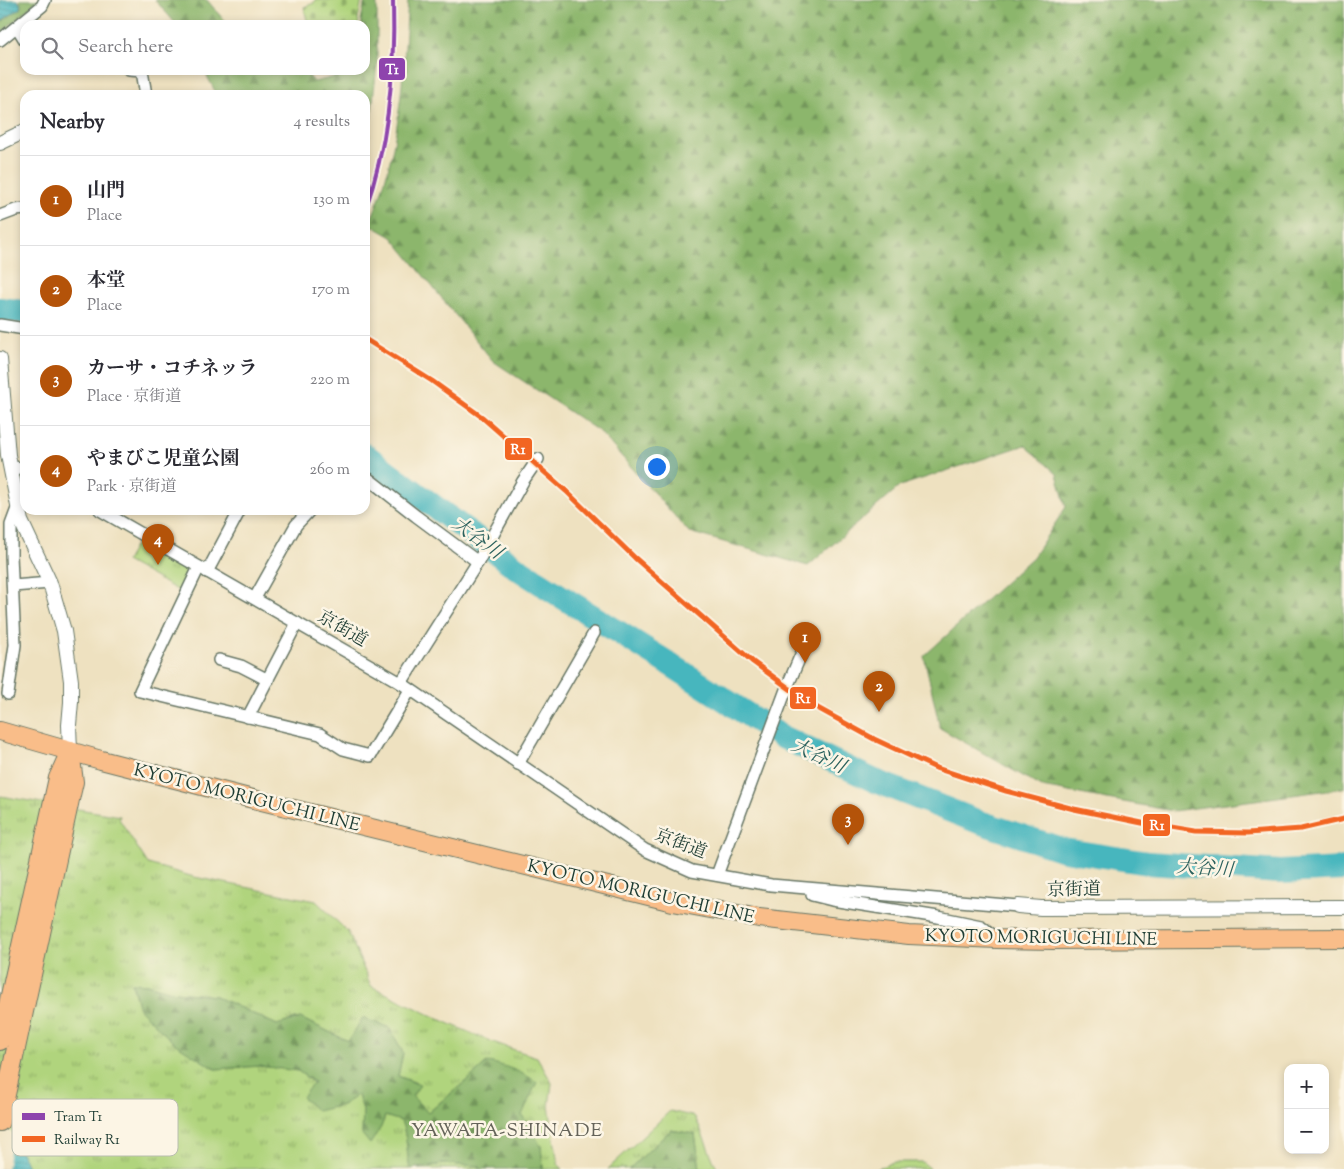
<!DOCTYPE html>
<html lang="en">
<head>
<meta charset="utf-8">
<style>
  :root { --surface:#fff; --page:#f2f2f3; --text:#2b2b33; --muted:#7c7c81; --line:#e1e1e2; --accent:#b45309 }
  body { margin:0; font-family:"Sorts Mill Goudy","Noto Serif JP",serif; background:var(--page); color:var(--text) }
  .controls { position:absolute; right:15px; bottom:15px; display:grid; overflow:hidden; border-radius:10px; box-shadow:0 2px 8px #0003 }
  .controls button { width:45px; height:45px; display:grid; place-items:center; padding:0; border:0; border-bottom:1px solid var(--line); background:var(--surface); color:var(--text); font:25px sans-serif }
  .you { position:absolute; left:656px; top:466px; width:18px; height:18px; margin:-12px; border:4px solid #fff; border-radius:50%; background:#1a73e8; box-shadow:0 0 0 8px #1a73e833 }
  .badge { display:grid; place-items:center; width:32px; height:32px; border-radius:50%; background:var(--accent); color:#fff; font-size:16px; font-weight:700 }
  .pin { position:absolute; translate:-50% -41px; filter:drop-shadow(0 1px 2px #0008) }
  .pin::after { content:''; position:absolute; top:26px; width:18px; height:15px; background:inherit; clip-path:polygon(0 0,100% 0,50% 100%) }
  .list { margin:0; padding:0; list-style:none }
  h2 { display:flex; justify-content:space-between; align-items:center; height:65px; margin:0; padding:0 20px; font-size:21px }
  h2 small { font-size:16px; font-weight:400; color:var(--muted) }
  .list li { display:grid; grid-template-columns:32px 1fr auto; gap:15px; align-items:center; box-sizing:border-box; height:90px; padding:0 20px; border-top:1px solid var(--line) }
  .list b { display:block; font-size:19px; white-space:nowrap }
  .list p { margin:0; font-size:16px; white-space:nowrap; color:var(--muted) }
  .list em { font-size:16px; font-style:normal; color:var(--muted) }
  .icon { flex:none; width:28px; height:28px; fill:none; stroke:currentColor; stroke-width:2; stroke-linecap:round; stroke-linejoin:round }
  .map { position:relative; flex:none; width:1344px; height:1169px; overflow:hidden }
  .search { position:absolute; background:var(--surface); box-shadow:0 2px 8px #0003; left:20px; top:20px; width:350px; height:55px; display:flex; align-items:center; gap:12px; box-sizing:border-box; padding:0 18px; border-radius:15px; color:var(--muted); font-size:19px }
  .panel { position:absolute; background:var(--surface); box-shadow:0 2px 8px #0003; left:20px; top:90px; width:350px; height:425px; border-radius:15px }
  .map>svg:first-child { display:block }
  .grass { fill:url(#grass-tufts); stroke:#688858 }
  .forest { fill:url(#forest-firs); stroke:#567a50 }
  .cemetery { fill:url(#cemetery-stones); stroke:#688858 }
  .water { fill:url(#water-rules); stroke:#337a79 }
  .pier { fill:#eee1c0 }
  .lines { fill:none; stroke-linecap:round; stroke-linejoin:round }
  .river { stroke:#47b6be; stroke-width:24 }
  .minor-casing { stroke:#677665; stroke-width:14 }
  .tertiary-casing { stroke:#677665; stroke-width:16 }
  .primary-casing { stroke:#677665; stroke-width:20 }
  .minor { stroke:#fff; stroke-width:11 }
  .tertiary { stroke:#fff; stroke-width:14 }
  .primary { stroke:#f9bd89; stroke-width:18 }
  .rail-1-casing { stroke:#fcf5e5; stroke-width:9 }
  .rail-1 { stroke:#f26522; stroke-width:5 }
  .tram-1-casing { stroke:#fcf5e5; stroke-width:8 }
  .tram-1 { stroke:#8e44ad; stroke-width:4 }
  .labels { text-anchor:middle; stroke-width:5; stroke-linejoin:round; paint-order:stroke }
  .street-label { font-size:18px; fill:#1f3d34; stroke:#fcf5e5 }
  .water-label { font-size:19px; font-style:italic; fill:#2b615d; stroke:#fcf5e5 }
  .neighbourhood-label { font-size:19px; letter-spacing:1px; fill:#65645a; stroke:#fcf5e5 }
  .key { fill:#fcf5e5; stroke:#babeb0; stroke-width:1 }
  .key-label { font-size:14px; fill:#1f3d34 }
  .line-badge { stroke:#fcf5e5; stroke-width:2 }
  .badge-label { font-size:14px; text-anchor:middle; font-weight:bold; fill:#fff }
</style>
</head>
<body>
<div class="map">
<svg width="1344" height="1169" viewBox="0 0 1344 1169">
  <defs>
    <pattern id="grass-tufts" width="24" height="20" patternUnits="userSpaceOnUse" patternTransform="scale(1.25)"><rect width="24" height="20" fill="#b0d47d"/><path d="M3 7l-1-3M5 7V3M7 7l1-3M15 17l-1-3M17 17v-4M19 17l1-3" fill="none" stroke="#8fad67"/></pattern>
    <pattern id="forest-firs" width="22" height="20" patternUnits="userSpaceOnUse" patternTransform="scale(1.25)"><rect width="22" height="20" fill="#8cb66c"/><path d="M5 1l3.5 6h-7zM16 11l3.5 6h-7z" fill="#72955a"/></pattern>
    <pattern id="cemetery-stones" width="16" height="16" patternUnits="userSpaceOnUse" patternTransform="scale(1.25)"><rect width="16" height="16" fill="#b0d47d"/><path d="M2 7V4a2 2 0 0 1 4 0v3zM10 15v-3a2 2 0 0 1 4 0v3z" fill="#8fad67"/></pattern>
    <pattern id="water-rules" width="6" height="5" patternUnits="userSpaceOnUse" patternTransform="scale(1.25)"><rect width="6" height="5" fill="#47b6be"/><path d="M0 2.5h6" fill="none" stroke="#3b959b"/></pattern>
  </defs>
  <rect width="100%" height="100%" fill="#fcf5e5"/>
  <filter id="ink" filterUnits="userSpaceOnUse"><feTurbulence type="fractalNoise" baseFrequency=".02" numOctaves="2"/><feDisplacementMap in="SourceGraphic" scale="10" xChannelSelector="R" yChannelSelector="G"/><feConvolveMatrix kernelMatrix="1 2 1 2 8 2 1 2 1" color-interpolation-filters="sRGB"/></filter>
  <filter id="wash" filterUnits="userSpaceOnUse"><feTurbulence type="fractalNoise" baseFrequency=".0096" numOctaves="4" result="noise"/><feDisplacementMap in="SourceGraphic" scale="20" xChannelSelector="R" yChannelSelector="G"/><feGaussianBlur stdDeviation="1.12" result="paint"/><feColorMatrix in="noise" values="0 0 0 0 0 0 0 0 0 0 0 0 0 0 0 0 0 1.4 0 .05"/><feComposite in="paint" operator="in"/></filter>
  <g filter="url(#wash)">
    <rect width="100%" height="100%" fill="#eee1c0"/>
    <!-- grass -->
    <g class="grass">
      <polygon points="138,540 191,570 179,591 126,561"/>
      <path d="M0 796 120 816 119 819 148 864 194 877 316 901 348 932 371 986C426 1013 479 1040 537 1057L552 1083 549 1106 558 1164 563 1169H543L541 1146 488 1062C469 1080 447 1095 428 1113L412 1096 420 1084 398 1076 403 1053 390 1028 363 1018 348 1041 300 1018 277 1025 215 996 175 992 147 984 132 983 139 1009 215 1069 260 1066 298 1071 342 1105 358 1094 363 1110 362 1134 370 1143 381 1127 385 1116 401 1121C408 1138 406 1151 410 1169H29C19 1150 19 1140 0 1128Z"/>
      <polygon points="670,1111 695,1117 717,1169 700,1169 695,1134 671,1130 629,1169 608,1169"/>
      <polygon points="893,1162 922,1162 931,1169 876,1169"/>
      <polygon points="443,1164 480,1166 480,1169 418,1169"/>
    </g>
    <!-- forest -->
    <g class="forest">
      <polygon points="19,0 38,0 0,34 0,23 21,8 21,3"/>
      <polygon points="155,0 207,0 228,25 177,25"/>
      <polygon points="365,0 375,0 377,5 377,65 365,168 365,95 217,95 204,70 305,71 314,82 343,75 349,70 365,70 365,25 362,25 361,20"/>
      <path d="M408 0H1344V788L1173 811 1042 787 940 728 924 656 1033 557 1066 507 1057 474 1025 445 900 486 808 566 689 532 600 432 493 361 392 237 369 224C401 154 403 75 408 0Z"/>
      <path d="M132 983 147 984 175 992 215 996 277 1025 300 1018 348 1041 363 1018 390 1028 403 1053 398 1076 420 1085 412 1096 428 1113C448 1095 469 1080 488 1062 507 1066 521 1072 537 1082L522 1115 541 1146 543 1169H480V1166L443 1164 410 1169C406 1152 408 1137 401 1121L385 1116 381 1127 370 1144 362 1134 363 1110 358 1095 342 1105 317 1111 302 1097 314 1082 298 1071 260 1066 215 1069 174 1043 139 1009Z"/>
      <polygon points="671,1130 695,1134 700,1169 629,1169"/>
    </g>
    <!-- cemetery -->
    <polygon class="cemetery" points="315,0 362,0 358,19 359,25 308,25 304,7 314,3"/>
    <!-- water -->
    <g class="water">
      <polygon points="0,0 17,0 20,3 20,8 0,22"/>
      <polygon points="12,1135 29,1169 0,1169"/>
    </g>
    <!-- pier -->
    <polygon class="pier" points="0,1125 13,1133 7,1169 0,1169"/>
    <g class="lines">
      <!-- river -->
      <g class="river">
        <polyline points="0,309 25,312"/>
        <polyline points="365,455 517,568 562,597 676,668 782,737 875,781 979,822 1064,850 1148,863 1280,872 1344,869"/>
      </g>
    </g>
  </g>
  <g filter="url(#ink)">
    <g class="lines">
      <defs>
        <g id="minor">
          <polyline points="17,27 25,40"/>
          <polyline points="0,40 42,6 45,0"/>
          <polyline points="129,70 142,71 146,95"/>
          <polyline points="0,216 16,210 25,209"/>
          <polyline points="0,325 25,329"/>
          <polyline points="10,467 25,468"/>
          <polyline points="365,476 416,516 478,562"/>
          <polyline points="100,510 401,683 645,850 692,871 771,885 1018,906"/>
          <polyline points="199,567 140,691 320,734 343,749 370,756 410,690"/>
          <polyline points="207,572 240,510"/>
          <polyline points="13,586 50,583"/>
          <polyline points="255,598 296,525 310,510"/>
          <polyline points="219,660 241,666 268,680"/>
          <polyline points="401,683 479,560 523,481 538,459"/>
          <polyline points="8,694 15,645 11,555 11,525 18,506"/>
          <polyline points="248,717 297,623"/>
          <polyline points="518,764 594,633"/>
          <polyline points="717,875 787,687 806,643"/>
          <polyline points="812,895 832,900 938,917 981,926 996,938"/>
        </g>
        <g id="tertiary">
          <polyline points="0,143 25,131"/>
          <polyline points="0,359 8,455 18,506 21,521 50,583 64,631 71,681 71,702 69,725 70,751"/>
          <polyline points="1018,906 1041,908 1344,907"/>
        </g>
        <g id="primary">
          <polyline points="0,731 101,760 245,797 673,902 759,918 909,935 997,939 1054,940 1344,938"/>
          <polyline points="0,1041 58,778 70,751"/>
          <polyline points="0,1122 71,795 74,782 70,751"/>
        </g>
      </defs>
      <!-- minor casing -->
      <use href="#minor" class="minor-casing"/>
      <!-- tertiary casing -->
      <use href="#tertiary" class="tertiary-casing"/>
      <!-- primary casing -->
      <use href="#primary" class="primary-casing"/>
      <!-- minor -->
      <use href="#minor" class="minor"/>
      <!-- tertiary -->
      <use href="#tertiary" class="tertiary"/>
      <!-- primary -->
      <use href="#primary" class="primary"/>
      <defs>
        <polyline id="rail-1" points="365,339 432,381 482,417 566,491 635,558 753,662 812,705 874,739 936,768 1006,791 1074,809 1142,823 1196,832 1248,833 1301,829 1344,819"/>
      </defs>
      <!-- rail-1 casing -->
      <use href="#rail-1" class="rail-1-casing"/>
      <!-- rail-1 -->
      <use href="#rail-1" class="rail-1"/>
      <defs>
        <path id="tram-1" d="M365 210C389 143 395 70 393 0"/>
      </defs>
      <!-- tram-1 casing -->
      <use href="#tram-1" class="tram-1-casing"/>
      <!-- tram-1 -->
      <use href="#tram-1" class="tram-1"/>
    </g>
  </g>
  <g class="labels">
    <!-- street labels -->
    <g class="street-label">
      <text transform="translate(343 628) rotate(30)" y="6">京街道</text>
      <text transform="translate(247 797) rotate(14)" y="6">KYOTO MORIGUCHI LINE</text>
      <text transform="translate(681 843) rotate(21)" y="6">京街道</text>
      <text transform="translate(1074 889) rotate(-1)" y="6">京街道</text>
      <text transform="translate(641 891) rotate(13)" y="6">KYOTO MORIGUCHI LINE</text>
      <text transform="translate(1041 937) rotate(1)" y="6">KYOTO MORIGUCHI LINE</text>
    </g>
    <!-- water labels -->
    <g class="water-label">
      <text transform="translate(478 537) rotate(36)" y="7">大谷川</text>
      <text transform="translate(819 755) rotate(25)" y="7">大谷川</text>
      <text transform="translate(1205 867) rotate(4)" y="7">大谷川</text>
    </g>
    <!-- neighbourhood labels -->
    <g class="neighbourhood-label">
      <text x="507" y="1136">YAWATA-SHINADE</text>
    </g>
  </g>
  <!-- legend -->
  <rect x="12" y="1099" width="166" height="57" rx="8" class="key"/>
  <rect x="22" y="1113" width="23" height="7" fill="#8e44ad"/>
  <rect x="22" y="1136" width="23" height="6" fill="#f26522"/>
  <g class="key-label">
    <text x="54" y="1121">Tram T1</text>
    <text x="54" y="1144">Railway R1</text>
  </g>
  <g class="line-badge">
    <rect x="378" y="57" width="28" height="24" rx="5" fill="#8e44ad"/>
    <rect x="504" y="437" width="29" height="24" rx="5" fill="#f26522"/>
    <rect x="789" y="686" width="28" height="24" rx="5" fill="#f26522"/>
    <rect x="1142" y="813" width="29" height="24" rx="5" fill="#f26522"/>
  </g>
  <g class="badge-label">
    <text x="392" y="74">T1</text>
    <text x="518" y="454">R1</text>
    <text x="803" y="703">R1</text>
    <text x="1157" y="830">R1</text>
  </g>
</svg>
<div class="controls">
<button>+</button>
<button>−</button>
</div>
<div class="you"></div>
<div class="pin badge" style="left:805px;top:663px">1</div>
<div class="pin badge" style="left:879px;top:712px">2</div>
<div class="pin badge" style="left:848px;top:845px">3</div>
<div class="pin badge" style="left:158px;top:565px">4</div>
<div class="search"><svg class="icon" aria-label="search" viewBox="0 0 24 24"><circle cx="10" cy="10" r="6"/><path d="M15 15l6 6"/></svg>Search here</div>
<section class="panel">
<h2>Nearby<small>4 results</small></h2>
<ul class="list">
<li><span class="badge">1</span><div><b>山門</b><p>Place</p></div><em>130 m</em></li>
<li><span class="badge">2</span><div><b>本堂</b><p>Place</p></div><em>170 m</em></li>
<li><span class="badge">3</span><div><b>カーサ・コチネッラ</b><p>Place · 京街道</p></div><em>220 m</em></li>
<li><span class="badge">4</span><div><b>やまびこ児童公園</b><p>Park · 京街道</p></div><em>260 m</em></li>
</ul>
</section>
</div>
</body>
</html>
